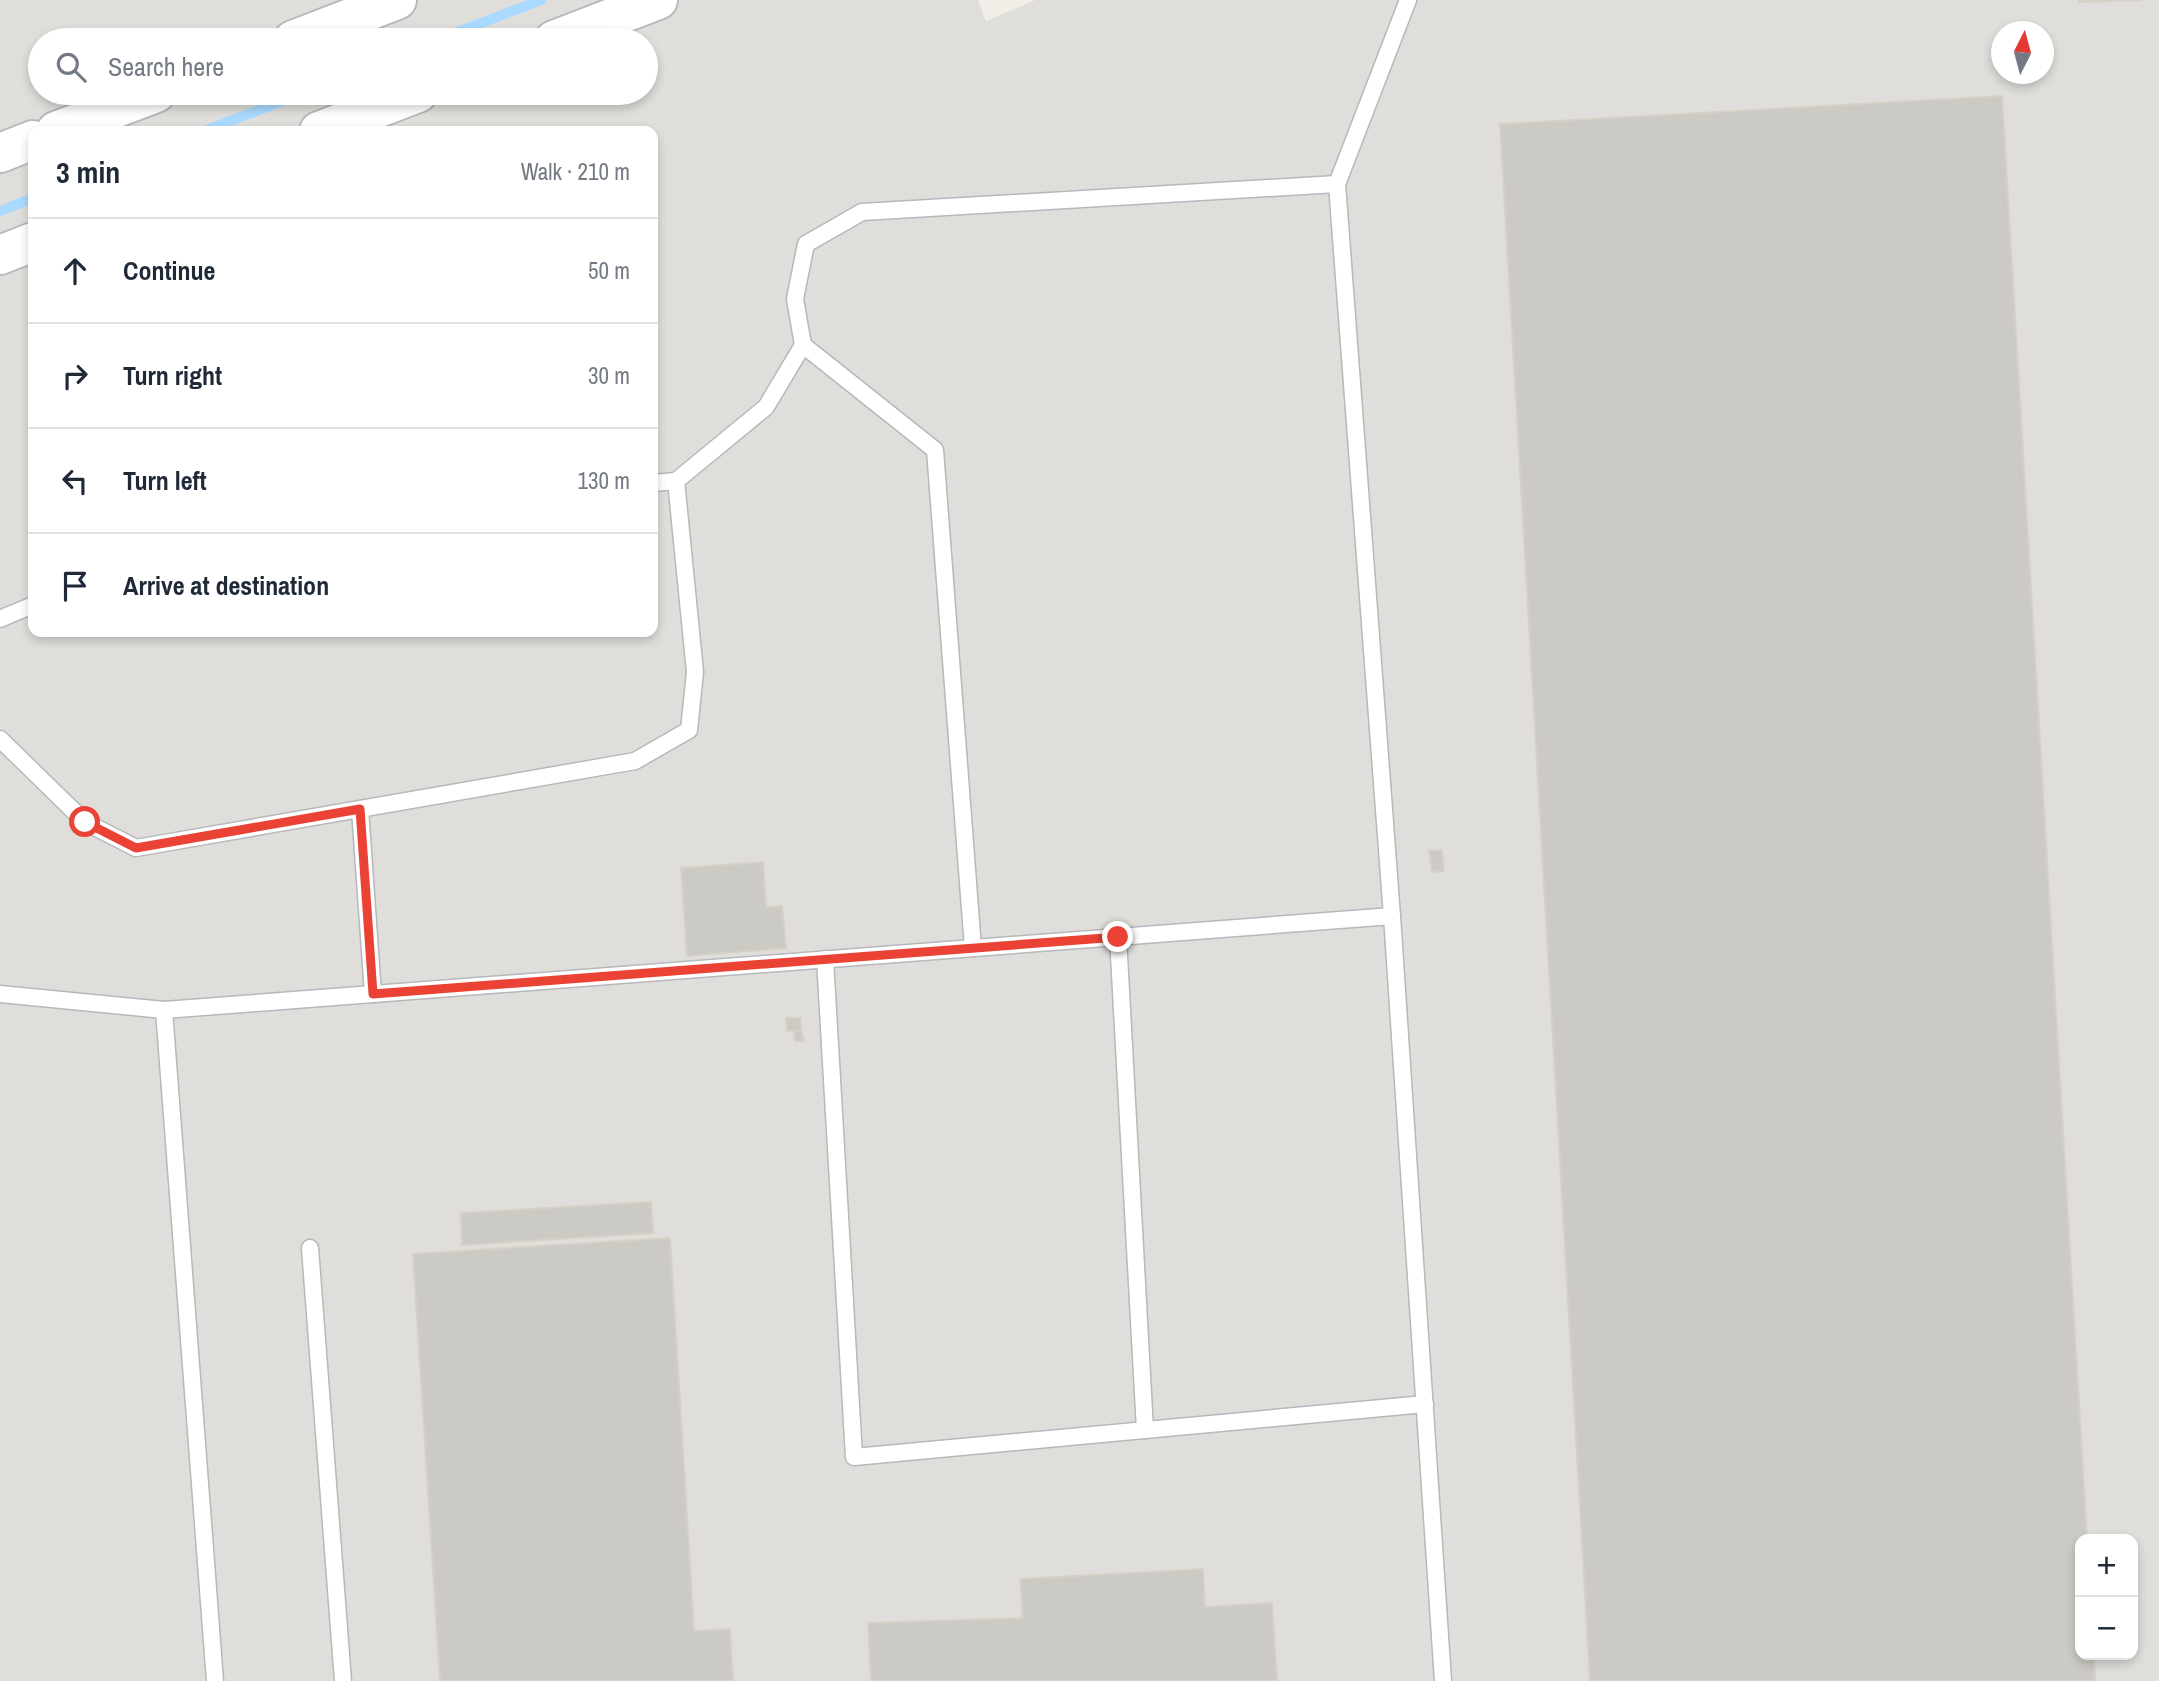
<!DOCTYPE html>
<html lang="en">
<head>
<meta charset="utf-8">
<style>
  :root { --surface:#fff; --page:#f2f2f3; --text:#1f2937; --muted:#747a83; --line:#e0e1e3 }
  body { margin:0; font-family:"Archivo Narrow",sans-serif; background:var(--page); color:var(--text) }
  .controls { position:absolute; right:21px; bottom:21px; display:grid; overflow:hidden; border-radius:14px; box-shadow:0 4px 10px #0003 }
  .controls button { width:63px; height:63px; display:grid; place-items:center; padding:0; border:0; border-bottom:2px solid var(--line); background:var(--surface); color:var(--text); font:35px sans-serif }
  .compass { position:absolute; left:1991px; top:21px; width:63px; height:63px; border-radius:50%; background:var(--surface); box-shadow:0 4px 10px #0003; rotate:6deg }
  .stop { position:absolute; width:21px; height:21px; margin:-16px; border:5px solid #ea4335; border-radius:50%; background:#fff }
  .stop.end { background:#ea4335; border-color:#fff; box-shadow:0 2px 7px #0008 }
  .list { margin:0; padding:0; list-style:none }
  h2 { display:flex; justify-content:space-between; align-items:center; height:91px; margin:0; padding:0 28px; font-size:30px }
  h2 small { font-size:23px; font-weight:400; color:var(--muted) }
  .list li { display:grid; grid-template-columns:46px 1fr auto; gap:21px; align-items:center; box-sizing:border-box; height:105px; padding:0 28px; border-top:2px solid var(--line) }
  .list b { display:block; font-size:26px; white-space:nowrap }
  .list em { font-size:23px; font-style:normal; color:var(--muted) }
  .icon { flex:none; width:38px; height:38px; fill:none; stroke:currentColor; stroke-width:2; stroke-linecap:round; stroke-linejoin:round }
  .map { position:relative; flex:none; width:2159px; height:1681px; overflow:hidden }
  .search { position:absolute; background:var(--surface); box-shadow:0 4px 10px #0003; left:28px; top:28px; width:630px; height:77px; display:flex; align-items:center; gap:18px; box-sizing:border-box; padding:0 24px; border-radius:38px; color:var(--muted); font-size:26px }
  .panel { position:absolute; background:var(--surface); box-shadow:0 4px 10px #0003; left:28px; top:126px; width:630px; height:511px; border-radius:14px }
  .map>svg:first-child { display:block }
  .industrial { fill:#e0deda; fill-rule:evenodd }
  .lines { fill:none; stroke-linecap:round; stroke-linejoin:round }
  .stream { stroke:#aadaff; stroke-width:10 }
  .building { fill:#cccac5; stroke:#d6d1c6; stroke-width:2 }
  .service-casing { stroke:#b5b8bc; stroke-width:19 }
  .secondary-casing { stroke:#b6babf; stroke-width:42 }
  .service { stroke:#fff; stroke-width:16 }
  .secondary { stroke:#fff; stroke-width:38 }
  .route { stroke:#ea4335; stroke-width:9 }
</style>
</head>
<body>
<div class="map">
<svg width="2159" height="1681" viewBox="0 0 2159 1681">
  <rect width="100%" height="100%" fill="#f1efe8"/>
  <!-- industrial -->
  <path class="industrial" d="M0 0H978L986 21 1035 0H2159V1681H0ZM2002 32H2044V74H2002ZM40 40H646V93H40ZM33 131H653V632H33ZM2080 1539H2133V1655H2080Z"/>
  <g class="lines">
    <!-- stream -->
    <g class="stream">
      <polyline points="437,40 541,0"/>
      <polyline points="204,131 303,93"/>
      <polyline points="0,211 33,198"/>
    </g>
  </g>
  <!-- building -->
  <g class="building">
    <polygon points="2079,0 2142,0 2079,2"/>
    <polygon points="2002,96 2087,1539 2080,1539 2080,1655 2094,1655 2095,1681 1590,1681 1500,124"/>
    <polygon points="1442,850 1444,871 1432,872 1429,851"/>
    <polygon points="763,862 766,907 782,906 786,948 687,956 681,868"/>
    <polygon points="786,1018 801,1018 801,1030 787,1031"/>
    <polygon points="801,1030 804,1041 795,1041 794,1031"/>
    <polygon points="651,1202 653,1233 462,1245 461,1213"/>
    <polygon points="670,1238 694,1631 730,1629 733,1681 440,1681 413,1254"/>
    <polygon points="1203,1569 1205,1607 1272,1603 1277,1681 871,1681 868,1623 1023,1618 1020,1579"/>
  </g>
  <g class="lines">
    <defs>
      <g id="service">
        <polyline points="1408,0 1337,184 1392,916 1443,1681"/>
        <polyline points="803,345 935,450 973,948"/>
        <polyline points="653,483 676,481 766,407 803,345 795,299 806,244 862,212 1337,184"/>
        <polyline points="0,619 33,605"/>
        <polyline points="0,739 85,822 136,848 635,761 689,730 695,672 676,481"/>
        <polyline points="360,809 373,994"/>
        <polyline points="1118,937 1145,1430"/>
        <polyline points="825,959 854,1457 1425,1404"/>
        <polyline points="0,994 164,1010 1392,916"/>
        <polyline points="164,1010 215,1681"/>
        <polyline points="310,1248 343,1681"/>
      </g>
      <g id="secondary">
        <polyline points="293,40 397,0"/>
        <polyline points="554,40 658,0"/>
        <polyline points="56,131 156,93"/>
        <polyline points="319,131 418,93"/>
        <polyline points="0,153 33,140"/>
        <polyline points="0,255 33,242"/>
      </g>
    </defs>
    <!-- service casing -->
    <use href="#service" class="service-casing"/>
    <!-- secondary casing -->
    <use href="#secondary" class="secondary-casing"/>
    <!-- service -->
    <use href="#service" class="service"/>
    <!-- secondary -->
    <use href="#secondary" class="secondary"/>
  </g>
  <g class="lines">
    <!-- route -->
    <polyline class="route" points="85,822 136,848 360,809 373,994 1118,937"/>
  </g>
</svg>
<div class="controls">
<button>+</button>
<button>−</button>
</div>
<svg class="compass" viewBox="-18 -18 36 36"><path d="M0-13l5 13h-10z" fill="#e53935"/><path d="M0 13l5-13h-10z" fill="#747a83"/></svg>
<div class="stop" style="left:85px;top:822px"></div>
<div class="stop end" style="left:1118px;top:937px"></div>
<div class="search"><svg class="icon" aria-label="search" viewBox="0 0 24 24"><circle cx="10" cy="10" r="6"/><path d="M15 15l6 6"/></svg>Search here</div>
<section class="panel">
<h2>3 min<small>Walk · 210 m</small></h2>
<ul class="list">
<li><svg class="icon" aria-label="ahead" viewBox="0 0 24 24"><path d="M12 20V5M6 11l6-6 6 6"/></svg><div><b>Continue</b></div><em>50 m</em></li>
<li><svg class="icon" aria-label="right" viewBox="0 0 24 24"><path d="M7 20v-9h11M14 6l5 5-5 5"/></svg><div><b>Turn right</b></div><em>30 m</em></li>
<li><svg class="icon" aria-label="left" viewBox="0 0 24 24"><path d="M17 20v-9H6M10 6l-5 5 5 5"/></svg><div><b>Turn left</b></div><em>130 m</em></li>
<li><svg class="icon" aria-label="arrive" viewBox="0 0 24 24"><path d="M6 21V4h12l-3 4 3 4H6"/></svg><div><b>Arrive at destination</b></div></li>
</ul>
</section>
</div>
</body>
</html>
